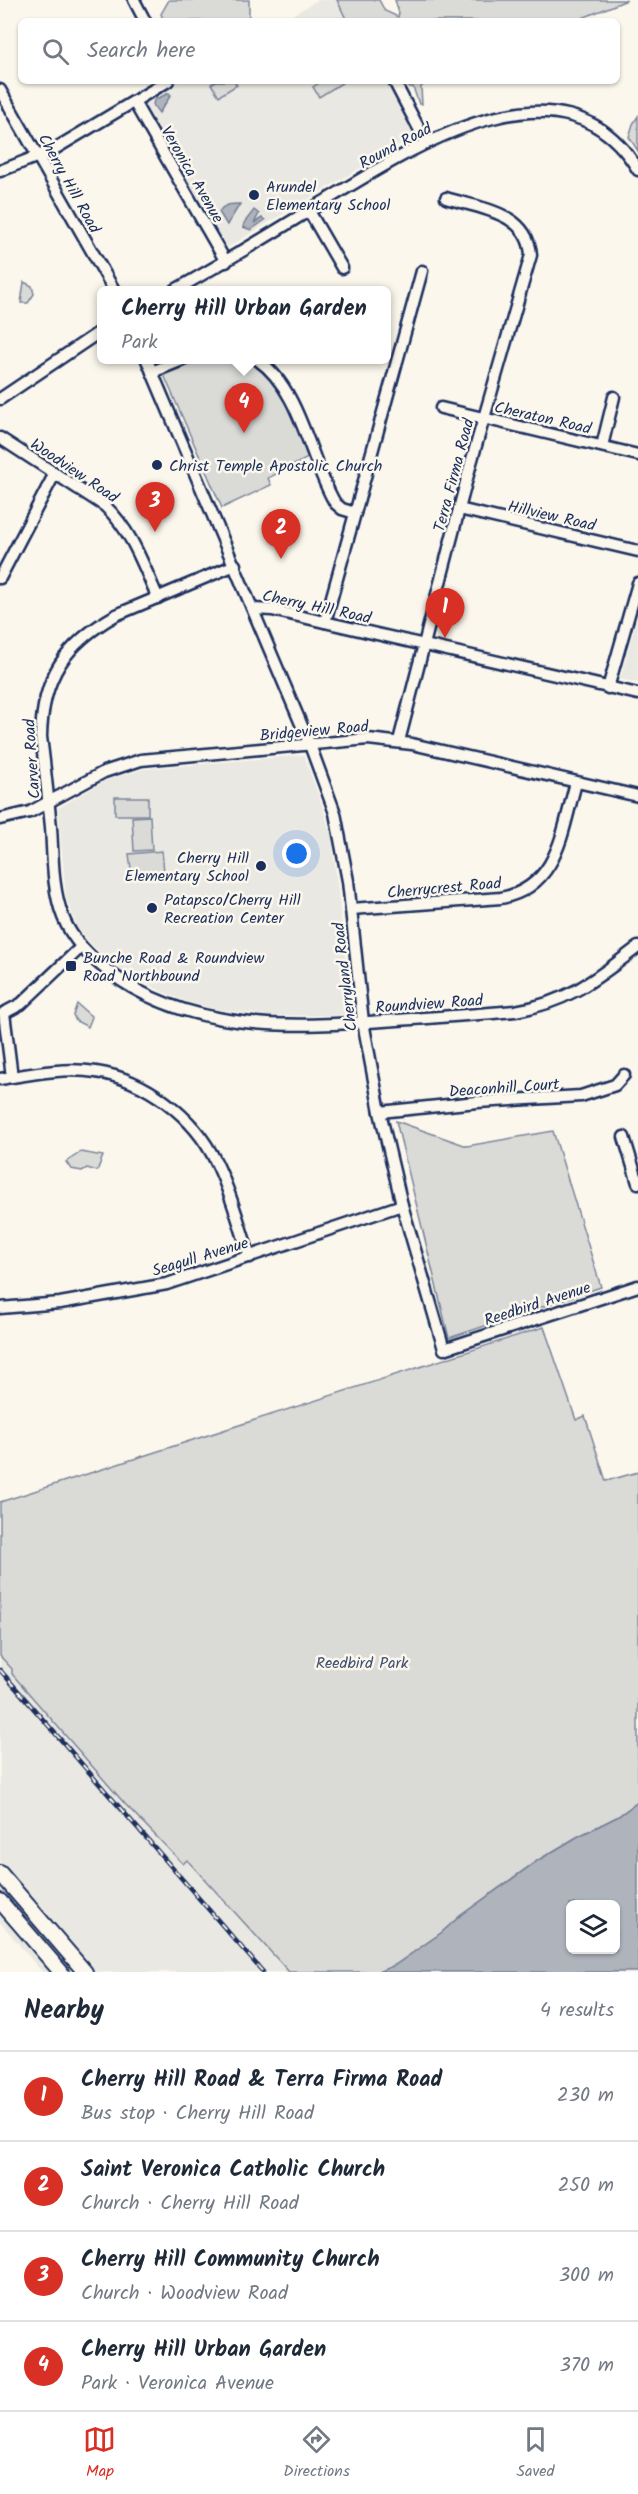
<!DOCTYPE html>
<html lang="en">
<head>
<meta charset="utf-8">
<style>
  :root { --surface:#fff; --page:#f2f2f3; --text:#1f2937; --muted:#747a83; --line:#e0e1e3; --accent:#d93025 }
  body { margin:0; font-family:Kalam,sans-serif; background:var(--page); color:var(--text) }
  .controls { position:absolute; right:18px; bottom:18px; display:grid; overflow:hidden; border-radius:9px; box-shadow:0 2px 4px #0004 }
  .controls button { width:54px; height:54px; display:grid; place-items:center; padding:0; border:0; border-bottom:2px solid var(--line); background:var(--surface); color:var(--text); font:30px sans-serif }
  .you { position:absolute; left:297px; top:854px; width:21px; height:21px; margin:-15px; border:4px solid #fff; border-radius:50%; background:#1a73e8; box-shadow:0 0 0 9px #1a73e833 }
  .badge { display:grid; place-items:center; width:39px; height:39px; border-radius:50%; background:var(--accent); color:#fff; font-size:20px; font-weight:700 }
  .pin { position:absolute; translate:-50% -50px; filter:drop-shadow(0 2px 3px #0008) }
  .pin::after { content:''; position:absolute; top:32px; width:21px; height:18px; background:inherit; clip-path:polygon(0 0,100% 0,50% 100%) }
  .popup { position:absolute; left:97px; top:286px; width:294px; height:78px; box-sizing:border-box; display:grid; place-content:center; border-radius:9px; background:var(--surface); filter:drop-shadow(0 2px 4px #0005); font-size:20px; white-space:nowrap; color:var(--muted) }
  .popup b { font-size:22px; color:var(--text) }
  .popup::after { content:''; position:absolute; left:50%; top:100%; margin-left:-12px; border:12px solid transparent; border-top-color:var(--surface) }
  .list { margin:0; padding:0; list-style:none }
  h2 { display:flex; justify-content:space-between; align-items:center; height:78px; margin:0; padding:0 24px; font-size:26px }
  h2 small { font-size:20px; font-weight:400; color:var(--muted) }
  .list li { display:grid; grid-template-columns:39px 1fr auto; gap:18px; align-items:center; box-sizing:border-box; height:90px; padding:0 24px; border-top:2px solid var(--line) }
  .list b { display:block; font-size:22px; white-space:nowrap }
  .list p { margin:0; font-size:20px; white-space:nowrap; color:var(--muted) }
  .list em { font-size:20px; font-style:normal; color:var(--muted) }
  .icon { flex:none; width:33px; height:33px; fill:none; stroke:currentColor; stroke-width:2; stroke-linecap:round; stroke-linejoin:round }
  .map { position:relative; flex:none; width:638px; height:1972px; overflow:hidden }
  .search { position:absolute; background:var(--surface); box-shadow:0 2px 4px #0004; left:18px; right:18px; top:18px; height:66px; display:flex; align-items:center; gap:15px; box-sizing:border-box; padding:0 21px; border-radius:9px; color:var(--muted); font-size:22px }
  .sheet { height:438px; background:var(--surface) }
  nav { display:flex; justify-content:space-around; align-items:center; box-sizing:border-box; height:84px; border-top:2px solid var(--line); background:var(--surface); font-size:16px; color:var(--muted) }
  nav a { display:grid; justify-items:center; gap:3px }
  nav .on { color:var(--accent) }
  .map>svg:first-child { display:block }
  .built { fill:#eae8e2 }
  .green { fill:#dadad7; stroke:#7a849a; stroke-width:1.5 }
  .water { fill:#afb3bb; stroke:#747e96; stroke-width:1.5; fill-rule:evenodd }
  .lines { fill:none; stroke-linecap:round; stroke-linejoin:round }
  .minor-casing { stroke:#1b2f5e; stroke-width:15 }
  .major-casing { stroke:#1b2f5e; stroke-width:18 }
  .minor { stroke:#fbf7ec; stroke-width:10 }
  .major { stroke:#fbf7ec; stroke-width:14 }
  .rail-casing { stroke:#1b2f5e; stroke-width:4.5 }
  .rail { stroke:#fbf7ec; stroke-width:2; stroke-dasharray:7; stroke-linecap:butt }
  .poi-dot { fill:#1b2f5e; stroke:#fbf7ec; stroke-width:2 }
  .labels { text-anchor:middle; stroke-width:5; stroke-linejoin:round; paint-order:stroke }
  .street-label { font-size:16px; fill:#1b2f5e; stroke:#fbf7ec }
  .poi-label { font-size:16px; fill:#1b2f5e; stroke:#fbf7ec; text-anchor:start }
  .park-label { font-size:16px; fill:#415176; stroke:#fbf7ec }
</style>
</head>
<body>
<div class="map">
<svg width="638" height="1972" viewBox="0 0 638 1972">
  <rect width="100%" height="100%" fill="#fbf7ec"/>
  <filter id="ink" filterUnits="userSpaceOnUse"><feTurbulence type="fractalNoise" baseFrequency=".0167" numOctaves="2"/><feDisplacementMap in="SourceGraphic" scale="12" xChannelSelector="R" yChannelSelector="G"/><feConvolveMatrix kernelMatrix="1 2 1 2 8 2 1 2 1" color-interpolation-filters="sRGB"/></filter>
  <g filter="url(#ink)">
    <!-- built -->
    <g class="built">
      <polygon points="318,0 342,0 354,21 282,21"/>
      <polygon points="180,81 387,81 417,134 225,249 144,107 145,102"/>
      <polygon points="638,615 638,683 620,679"/>
      <polygon points="304,755 324,811 332,839 352,1015 266,1016 215,1009 190,1003 165,993 128,974 111,963 90,943 77,927 66,898 58,808 106,780 143,769"/>
      <polygon points="0,1656 288,1972 42,1972 0,1922"/>
    </g>
    <!-- green -->
    <g class="green">
      <polygon points="169,0 249,0 249,21 164,21 161,14"/>
      <polygon points="337,0 379,0 385,11 398,17 399,13 395,0 627,0 575,21 347,21"/>
      <polygon points="216,81 234,81 237,85 219,96 211,84"/>
      <polygon points="322,81 345,81 319,97 313,87"/>
      <polygon points="404,81 427,81 421,87 422,104 419,104 413,87 409,87"/>
      <polygon points="638,116 638,151 629,137 633,124"/>
      <polygon points="24,282 32,286 34,294 28,303 21,303"/>
      <path d="M201 360C214 360 230 357 243 360 280 366 297 429 308 458L268 478 271 485 222 508 164 375Z"/>
      <rect x="115" y="797" width="33" height="18"/>
      <polygon points="150,816 152,850 134,851 132,817"/>
      <polygon points="162,851 164,872 132,876 129,854"/>
      <polygon points="77,1004 92,1017 88,1027 76,1021 73,1015"/>
      <polygon points="396,1121 467,1146 553,1131 601,1287 449,1338"/>
      <polygon points="81,1152 103,1156 97,1171 87,1168 82,1171 71,1169 66,1162"/>
      <polygon points="544,1327 576,1420 585,1416 606,1481 638,1472 638,1802 617,1817 577,1837 537,1861 460,1916 441,1933 394,1966 378,1972 289,1972 187,1860 183,1864 125,1804 12,1674 12,1669 0,1656 0,1502"/>
    </g>
    <!-- water -->
    <g class="water">
      <polygon points="169,93 171,95 159,113 153,105 154,100"/>
      <path d="M240 204 227 225 219 212C223 204 232 204 240 204Z"/>
      <polygon points="254,210 259,214 254,223 262,218 265,220 251,230 243,227 244,223"/>
      <path d="M638 1802V1972H378L395 1965 441 1933 460 1916 537 1861 577 1837 617 1817ZM616 1904V1950H570V1904Z"/>
    </g>
    <g class="lines">
      <defs>
        <g id="minor">
          <polyline points="134,0 145,21"/>
          <polyline points="394,81 426,142"/>
          <polyline points="0,90 114,290"/>
          <polyline points="134,102 226,262"/>
          <polyline points="0,171 51,151 168,81"/>
          <polyline points="309,211 342,268"/>
          <path d="M175 290C224 263 272 233 320 204 406 152 564 45 638 170"/>
          <polyline points="147,360 310,745 335,813 348,881 363,1022 380,1112 402,1205 444,1349 638,1286"/>
          <path d="M258 360C301 390 309 459 335 503L342 509 355 513"/>
          <polyline points="152,372 182,360"/>
          <polyline points="0,399 101,331"/>
          <polyline points="441,408 638,455"/>
          <path d="M0 438 105 506C132 531 143 565 158 598"/>
          <polyline points="602,446 614,397"/>
          <polyline points="459,509 638,551"/>
          <path d="M235 565 116 615C65 644 42 677 41 737 45 767 48 797 51 827 53 857 52 889 63 917 72 940 90 957 109 972 188 1032 289 1028 383 1021 427 1018 471 1015 515 1011 569 1002 596 979 638 947"/>
          <polyline points="0,578 55,473"/>
          <polyline points="253,609 272,610 638,694"/>
          <polyline points="325,622 422,271"/>
          <polyline points="608,688 638,583"/>
          <path d="M399 741 471 463 531 255C528 212 479 208 446 198"/>
          <polyline points="0,819 30,812 104,772 141,760 368,739 412,744 638,796"/>
          <path d="M351 909 501 898C559 887 562 830 576 783"/>
          <polyline points="4,1013 21,1004 81,947"/>
          <polyline points="4,1013 12,1077"/>
          <path d="M0 1079C31 1074 64 1067 96 1072 145 1079 194 1116 216 1162 231 1192 239 1225 250 1257"/>
          <polyline points="380,1112 477,1102 581,1096 615,1085 624,1075"/>
          <polyline points="624,1137 638,1183"/>
          <polyline points="0,1308 60,1303 167,1284 402,1205"/>
        </g>
        <g id="major">
          <polyline points="0,1873 85,1972"/>
          <polyline points="0,1901 61,1972"/>
        </g>
      </defs>
      <!-- minor casing -->
      <use href="#minor" class="minor-casing"/>
      <!-- major casing -->
      <use href="#major" class="major-casing"/>
      <!-- minor -->
      <use href="#minor" class="minor"/>
      <!-- major -->
      <use href="#major" class="major"/>
      <defs>
        <polyline id="rail" points="0,1670 263,1972"/>
      </defs>
      <!-- rail casing -->
      <use href="#rail" class="rail-casing"/>
      <!-- rail -->
      <use href="#rail" class="rail"/>
    </g>
  </g>
  <!-- markers -->
  <g class="poi-dot">
    <circle cx="254" cy="195" r="6"/>
    <circle cx="157" cy="465" r="6"/>
    <circle cx="261" cy="866" r="6"/>
    <circle cx="152" cy="908" r="6"/>
    <rect x="65" y="960" width="12" height="12" rx="3"/>
  </g>
  <g class="labels">
    <!-- street labels -->
    <g class="street-label">
      <text transform="translate(395 145) rotate(-28)" y="6">Round Road</text>
      <text transform="translate(193 174) rotate(60)" y="6">Veronica Avenue</text>
      <text transform="translate(70 183) rotate(61)" y="6">Cherry Hill Road</text>
      <text transform="translate(543 417) rotate(13)" y="6">Cheraton Road</text>
      <text transform="translate(75 470) rotate(34)" y="6">Woodview Road</text>
      <text transform="translate(453 475) rotate(-75)" y="6">Terra Firma Road</text>
      <text transform="translate(552 515) rotate(13)" y="6">Hillview Road</text>
      <text transform="translate(317 606) rotate(12)" y="6">Cherry Hill Road</text>
      <text transform="translate(314 730) rotate(-5)" y="6">Bridgeview Road</text>
      <text transform="translate(31 759) rotate(-94)" y="6">Carver Road</text>
      <text transform="translate(444 887) rotate(-5)" y="6">Cherrycrest Road</text>
      <text transform="translate(344 977) rotate(-97)" y="6">Cherryland Road</text>
      <text transform="translate(429 1003) rotate(-4)" y="6">Roundview Road</text>
      <text transform="translate(504 1087) rotate(-4)" y="6">Deaconhill Court</text>
      <text transform="translate(200 1256) rotate(-17)" y="6">Seagull Avenue</text>
      <text transform="translate(537 1303) rotate(-18)" y="6">Reedbird Avenue</text>
    </g>
    <!-- poi labels -->
    <g class="poi-label">
      <text x="266" y="192">Arundel<tspan x="266" dy="18">Elementary School</tspan></text>
      <text x="169" y="471">Christ Temple Apostolic Church</text>
      <text x="249" y="863" text-anchor="end">Cherry Hill<tspan x="249" dy="18">Elementary School</tspan></text>
      <text x="164" y="905">Patapsco/Cherry Hill<tspan x="164" dy="18">Recreation Center</tspan></text>
      <text x="83" y="963">Bunche Road &amp; Roundview<tspan x="83" dy="18">Road Northbound</tspan></text>
    </g>
    <!-- park labels -->
    <g class="park-label">
      <text x="362" y="1668">Reedbird Park</text>
    </g>
  </g>
</svg>
<div class="controls">
<button><svg class="icon" aria-label="layers" viewBox="0 0 24 24"><path d="M12 4l9 5-9 5-9-5zM3 14l9 5 9-5"/></svg></button>
</div>
<div class="you"></div>
<div class="pin badge" style="left:445px;top:638px">1</div>
<div class="pin badge" style="left:281px;top:559px">2</div>
<div class="pin badge" style="left:155px;top:532px">3</div>
<div class="pin badge" style="left:244px;top:433px">4</div>
<div class="popup"><b>Cherry Hill Urban Garden</b>Park</div>
<div class="search"><svg class="icon" aria-label="search" viewBox="0 0 24 24"><circle cx="10" cy="10" r="6"/><path d="M15 15l6 6"/></svg>Search here</div>
</div>
<section class="sheet">
<h2>Nearby<small>4 results</small></h2>
<ul class="list">
<li><span class="badge">1</span><div><b>Cherry Hill Road &amp; Terra Firma Road</b><p>Bus stop · Cherry Hill Road</p></div><em>230 m</em></li>
<li><span class="badge">2</span><div><b>Saint Veronica Catholic Church</b><p>Church · Cherry Hill Road</p></div><em>250 m</em></li>
<li><span class="badge">3</span><div><b>Cherry Hill Community Church</b><p>Church · Woodview Road</p></div><em>300 m</em></li>
<li><span class="badge">4</span><div><b>Cherry Hill Urban Garden</b><p>Park · Veronica Avenue</p></div><em>370 m</em></li>
</ul>
</section>
<nav>
<a class="on"><svg class="icon" aria-label="map" viewBox="0 0 24 24"><path d="M3 6l6-2 6 2 6-2v14l-6 2-6-2-6 2zM9 4v14M15 6v14"/></svg>Map</a>
<a><svg class="icon" aria-label="directions" viewBox="0 0 24 24"><path d="M12 3l9 9-9 9-9-9zM9 14v-3h6M13 9l2 2-2 2"/></svg>Directions</a>
<a><svg class="icon" aria-label="saved" viewBox="0 0 24 24"><path d="M7 4h10v16l-5-4-5 4z"/></svg>Saved</a>
</nav>
</body>
</html>
